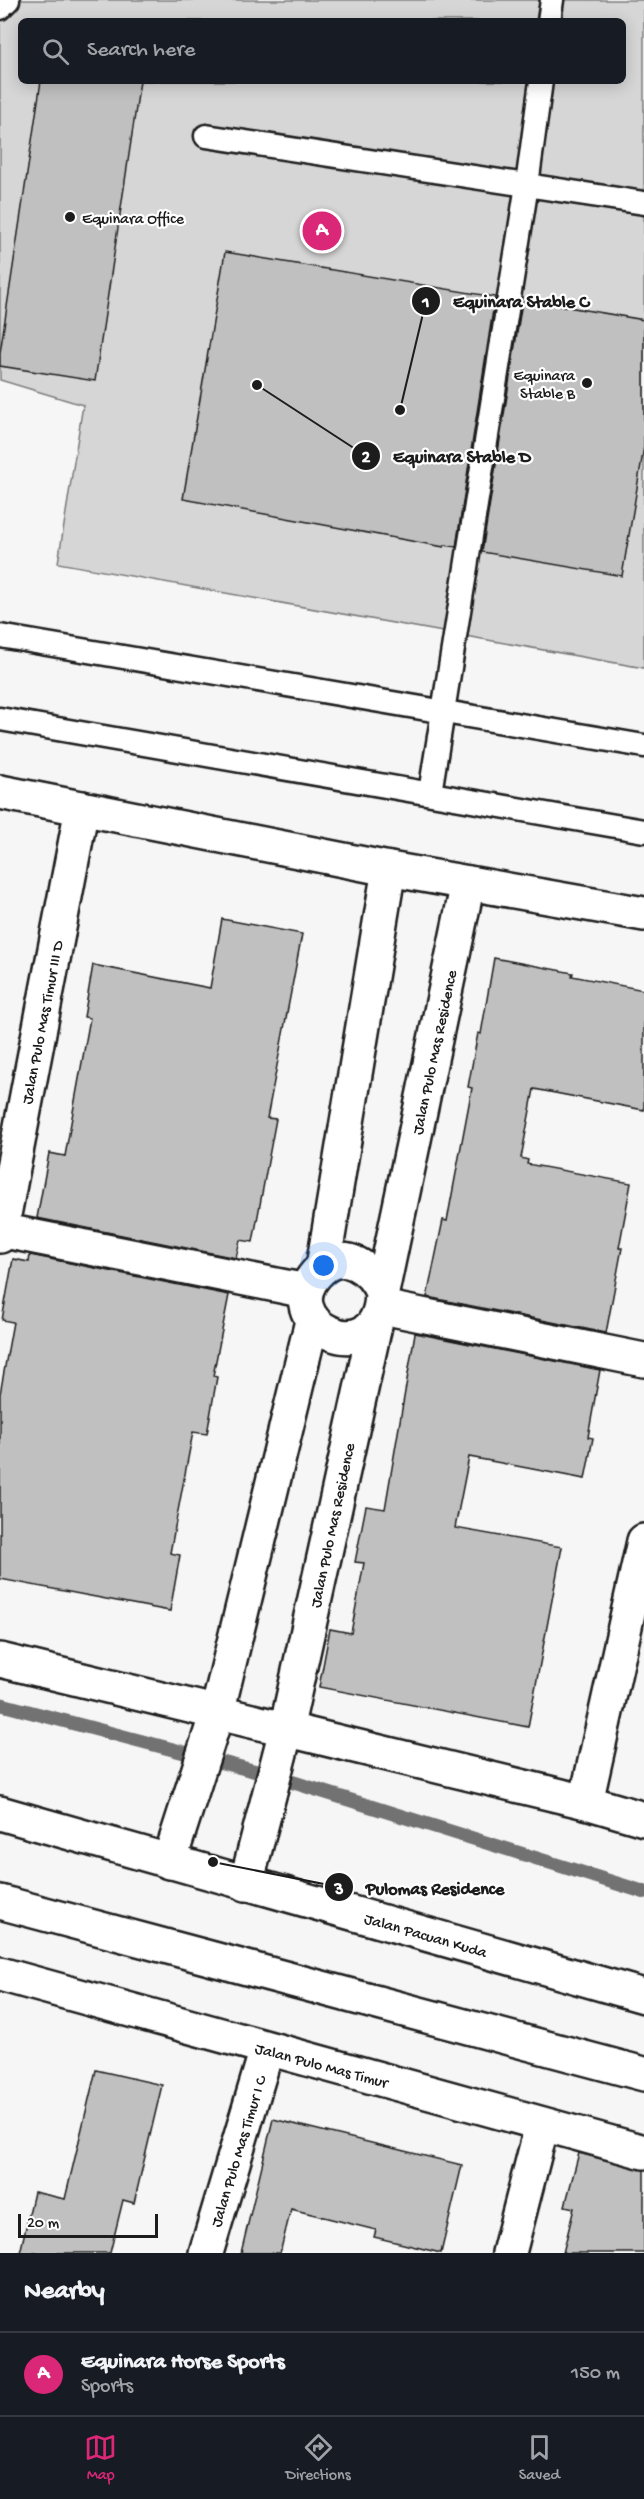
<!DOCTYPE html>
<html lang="en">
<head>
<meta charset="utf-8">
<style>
  :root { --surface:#171b24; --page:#20242c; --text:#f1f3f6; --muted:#9ea1a6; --line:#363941; --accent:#db2777 }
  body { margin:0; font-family:"Gochi Hand",sans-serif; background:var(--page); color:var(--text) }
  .scale { position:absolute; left:18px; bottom:15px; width:140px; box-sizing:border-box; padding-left:6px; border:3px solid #1c1c1c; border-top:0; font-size:16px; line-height:21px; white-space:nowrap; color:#1c1c1c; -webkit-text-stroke:4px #fff; paint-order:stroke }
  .you { position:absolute; left:324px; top:1266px; width:21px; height:21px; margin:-15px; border:4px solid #fff; border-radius:50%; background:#1a73e8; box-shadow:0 0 0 9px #1a73e833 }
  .badge { display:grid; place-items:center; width:39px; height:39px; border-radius:50%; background:var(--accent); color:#fff; font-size:20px; font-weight:700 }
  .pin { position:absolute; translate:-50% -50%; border:3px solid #fff; box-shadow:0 2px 6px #0006 }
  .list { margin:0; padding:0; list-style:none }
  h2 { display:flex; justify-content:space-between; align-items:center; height:78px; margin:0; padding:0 24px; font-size:26px }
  h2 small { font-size:20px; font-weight:400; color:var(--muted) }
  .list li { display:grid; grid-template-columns:39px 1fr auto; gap:18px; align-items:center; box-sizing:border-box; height:84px; padding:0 24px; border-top:2px solid var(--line) }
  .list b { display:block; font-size:22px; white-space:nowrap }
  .list p { margin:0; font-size:20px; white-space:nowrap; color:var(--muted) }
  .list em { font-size:20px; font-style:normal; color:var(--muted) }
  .icon { flex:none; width:33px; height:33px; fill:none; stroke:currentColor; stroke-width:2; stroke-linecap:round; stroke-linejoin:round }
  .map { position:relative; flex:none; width:644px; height:2253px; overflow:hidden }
  .search { position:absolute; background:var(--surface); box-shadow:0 3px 15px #0003; left:18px; right:18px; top:18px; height:66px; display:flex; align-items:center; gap:15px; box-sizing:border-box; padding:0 21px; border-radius:9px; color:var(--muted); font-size:22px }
  .sheet { height:162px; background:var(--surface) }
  nav { display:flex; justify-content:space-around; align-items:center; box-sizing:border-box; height:84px; border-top:2px solid var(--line); background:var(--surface); font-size:16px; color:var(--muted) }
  nav a { display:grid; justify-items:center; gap:3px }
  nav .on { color:var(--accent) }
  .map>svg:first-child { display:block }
  .green { fill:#d6d6d6; stroke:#797979; stroke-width:1.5; fill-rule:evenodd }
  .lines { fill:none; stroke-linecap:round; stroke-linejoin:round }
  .stream { stroke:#727272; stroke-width:14 }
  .building { fill:#c0c0c0; stroke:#1c1c1c; stroke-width:1.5 }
  .service-casing { stroke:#1c1c1c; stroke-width:27 }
  .pedestrian-casing { stroke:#1c1c1c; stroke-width:38 }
  .minor-casing { stroke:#1c1c1c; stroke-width:38 }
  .tertiary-casing { stroke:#1c1c1c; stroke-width:38 }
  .service { stroke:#fff; stroke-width:22 }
  .pedestrian { stroke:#fff; stroke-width:33 }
  .minor { stroke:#fff; stroke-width:33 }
  .tertiary { stroke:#fff; stroke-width:33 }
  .poi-dot { fill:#1c1c1c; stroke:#fff; stroke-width:2 }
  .labels { text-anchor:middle; stroke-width:4.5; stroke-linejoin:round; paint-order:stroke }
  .poi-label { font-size:16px; fill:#1c1c1c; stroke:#fff; text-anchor:start }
  .street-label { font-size:16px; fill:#1c1c1c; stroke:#fff }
  .leader { fill:none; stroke:#1c1c1c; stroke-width:2 }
  .callout-dot { fill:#1c1c1c; stroke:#fff; stroke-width:2 }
  .mark-label { font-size:18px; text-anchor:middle; font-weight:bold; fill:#fff }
  .callout-label { font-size:18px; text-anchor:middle; font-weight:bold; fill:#1c1c1c; stroke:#fff; stroke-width:4.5; stroke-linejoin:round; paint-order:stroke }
</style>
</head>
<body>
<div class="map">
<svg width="644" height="2253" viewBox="0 0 644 2253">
  <rect width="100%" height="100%" fill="#f6f6f6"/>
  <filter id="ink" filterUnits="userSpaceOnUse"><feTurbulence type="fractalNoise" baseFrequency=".0167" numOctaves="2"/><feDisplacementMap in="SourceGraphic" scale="12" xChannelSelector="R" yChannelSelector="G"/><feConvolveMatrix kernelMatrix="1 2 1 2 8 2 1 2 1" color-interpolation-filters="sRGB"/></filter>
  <g filter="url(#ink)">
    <!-- green -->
    <path class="green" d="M16 0H644V668L58 563 83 405 0 380V16ZM21 21H623V81H21Z"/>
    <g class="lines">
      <!-- stream -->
      <polyline class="stream" points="0,1704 270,1775 644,1892"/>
    </g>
    <!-- building -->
    <g class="building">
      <polygon points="41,81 140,81 95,381 0,366 0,353"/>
      <polygon points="225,252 495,297 456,547 444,545 444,547 183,499"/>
      <polygon points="522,302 544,306 544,303 644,320 644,447 622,576 482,552"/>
      <polygon points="222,919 302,934 267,1118 276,1119 253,1242 240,1240 236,1258 37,1218 49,1153 65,1156 90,1018 84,1017 93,965 210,988"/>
      <polygon points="494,958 573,973 572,976 644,990 644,1110 534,1089 521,1158 528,1160 527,1164 631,1183 619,1248 622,1248 606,1333 427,1297 443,1220 447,1221 472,1088 468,1087 478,1033 481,1034"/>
      <polygon points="30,1255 229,1295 213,1376 217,1377 207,1434 193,1432 170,1553 180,1555 170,1611 0,1579 0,1394 13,1322 2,1320 13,1259 29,1262"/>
      <polygon points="415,1333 600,1370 588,1437 593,1438 585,1479 469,1457 455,1528 562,1547 528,1727 319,1687 330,1629 351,1633 364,1563 355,1562 366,1506 385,1509"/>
      <polygon points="96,2070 162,2085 134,2203 123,2200 110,2253 20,2253 34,2192 65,2199"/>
      <polygon points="273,2119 462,2165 441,2253 374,2237 376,2230 291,2209 280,2253 241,2253"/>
      <polygon points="579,2153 644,2170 644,2253 563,2253 574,2208 565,2206"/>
    </g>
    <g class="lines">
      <defs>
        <g id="service">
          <polyline points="0,8 8,0"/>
          <polyline points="549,21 552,0"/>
          <polyline points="206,136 644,203"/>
          <polyline points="0,636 644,746"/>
          <polyline points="0,719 644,831"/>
          <polyline points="430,793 527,185 541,81"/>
        </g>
        <g id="pedestrian">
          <polyline points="0,1230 306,1291"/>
          <polyline points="382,1307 644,1360"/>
        </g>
        <g id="minor">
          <polyline points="0,792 389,869 644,914"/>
          <polyline points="0,1236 82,808"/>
          <polyline points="323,1267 389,869"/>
          <path d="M382 1292C372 1269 345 1248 321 1269 264 1321 381 1379 382 1292L468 883"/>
          <polyline points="0,1660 586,1802 644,1819"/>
          <polyline points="586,1802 644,1541"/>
          <polyline points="169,1862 217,1713 312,1321"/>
          <polyline points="246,1884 286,1730 376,1321"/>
          <polyline points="0,1974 644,2152"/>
          <polyline points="206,2253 267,2049"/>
          <polyline points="509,2253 542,2125"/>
        </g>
        <g id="tertiary">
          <polyline points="0,1813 644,1996"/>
          <polyline points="0,1902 644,2074"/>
        </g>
      </defs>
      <!-- service casing -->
      <use href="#service" class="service-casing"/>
      <!-- pedestrian casing -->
      <use href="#pedestrian" class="pedestrian-casing"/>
      <!-- minor casing -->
      <use href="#minor" class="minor-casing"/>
      <!-- tertiary casing -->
      <use href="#tertiary" class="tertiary-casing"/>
      <!-- service -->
      <use href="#service" class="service"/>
      <!-- pedestrian -->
      <use href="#pedestrian" class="pedestrian"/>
      <!-- minor -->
      <use href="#minor" class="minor"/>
      <!-- tertiary -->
      <use href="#tertiary" class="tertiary"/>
    </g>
  </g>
  <!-- markers -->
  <g class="poi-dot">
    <circle cx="70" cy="217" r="6"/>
    <circle cx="587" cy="383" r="6"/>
  </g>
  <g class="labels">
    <!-- poi labels -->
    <g class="poi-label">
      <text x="82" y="223">Equinara Office</text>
      <text x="575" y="380" text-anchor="end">Equinara<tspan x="575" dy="18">Stable B</tspan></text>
    </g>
    <!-- street labels -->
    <g class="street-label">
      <text transform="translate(41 1022) rotate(-79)" y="6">Jalan Pulo Mas Timur III D</text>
      <text transform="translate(433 1052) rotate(-78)" y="6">Jalan Pulo Mas Residence</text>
      <text transform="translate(331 1525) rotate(-78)" y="6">Jalan Pulo Mas Residence</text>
      <text transform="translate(426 1934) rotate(16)" y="6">Jalan Pacuan Kuda</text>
      <text transform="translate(322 2064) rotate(15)" y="6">Jalan Pulo Mas Timur</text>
      <text transform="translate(237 2151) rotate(-73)" y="6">Jalan Pulo Mas Timur I C</text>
    </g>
  </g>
  <!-- callouts -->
  <path class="leader" d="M400 410L426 301M257 385L366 456M213 1862L339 1887"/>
  <g class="callout-dot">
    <circle cx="400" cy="410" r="6"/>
    <circle cx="257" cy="385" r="6"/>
    <circle cx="213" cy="1862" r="6"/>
    <circle cx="426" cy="301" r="15"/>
    <circle cx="366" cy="456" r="15"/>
    <circle cx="339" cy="1887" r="15"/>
  </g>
  <g class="mark-label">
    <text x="426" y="307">1</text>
    <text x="366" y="462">2</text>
    <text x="339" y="1894">3</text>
  </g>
  <g class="callout-label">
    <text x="521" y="307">Equinara Stable C</text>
    <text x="462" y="462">Equinara Stable D</text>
    <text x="435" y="1894">Pulomas Residence</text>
  </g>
</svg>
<div class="scale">20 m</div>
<div class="you"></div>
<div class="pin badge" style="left:322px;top:231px">A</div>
<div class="search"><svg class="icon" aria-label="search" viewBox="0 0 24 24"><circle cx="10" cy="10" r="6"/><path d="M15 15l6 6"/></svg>Search here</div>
</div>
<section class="sheet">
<h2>Nearby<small></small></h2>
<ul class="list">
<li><span class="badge">A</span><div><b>Equinara Horse Sports</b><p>Sports</p></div><em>150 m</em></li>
</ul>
</section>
<nav>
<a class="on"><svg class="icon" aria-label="map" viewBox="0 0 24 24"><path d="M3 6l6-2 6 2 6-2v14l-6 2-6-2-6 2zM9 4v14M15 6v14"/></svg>Map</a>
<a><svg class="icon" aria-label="directions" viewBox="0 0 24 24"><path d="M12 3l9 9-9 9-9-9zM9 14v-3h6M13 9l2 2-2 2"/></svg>Directions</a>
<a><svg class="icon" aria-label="saved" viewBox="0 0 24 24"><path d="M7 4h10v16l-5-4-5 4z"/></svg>Saved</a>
</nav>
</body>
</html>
